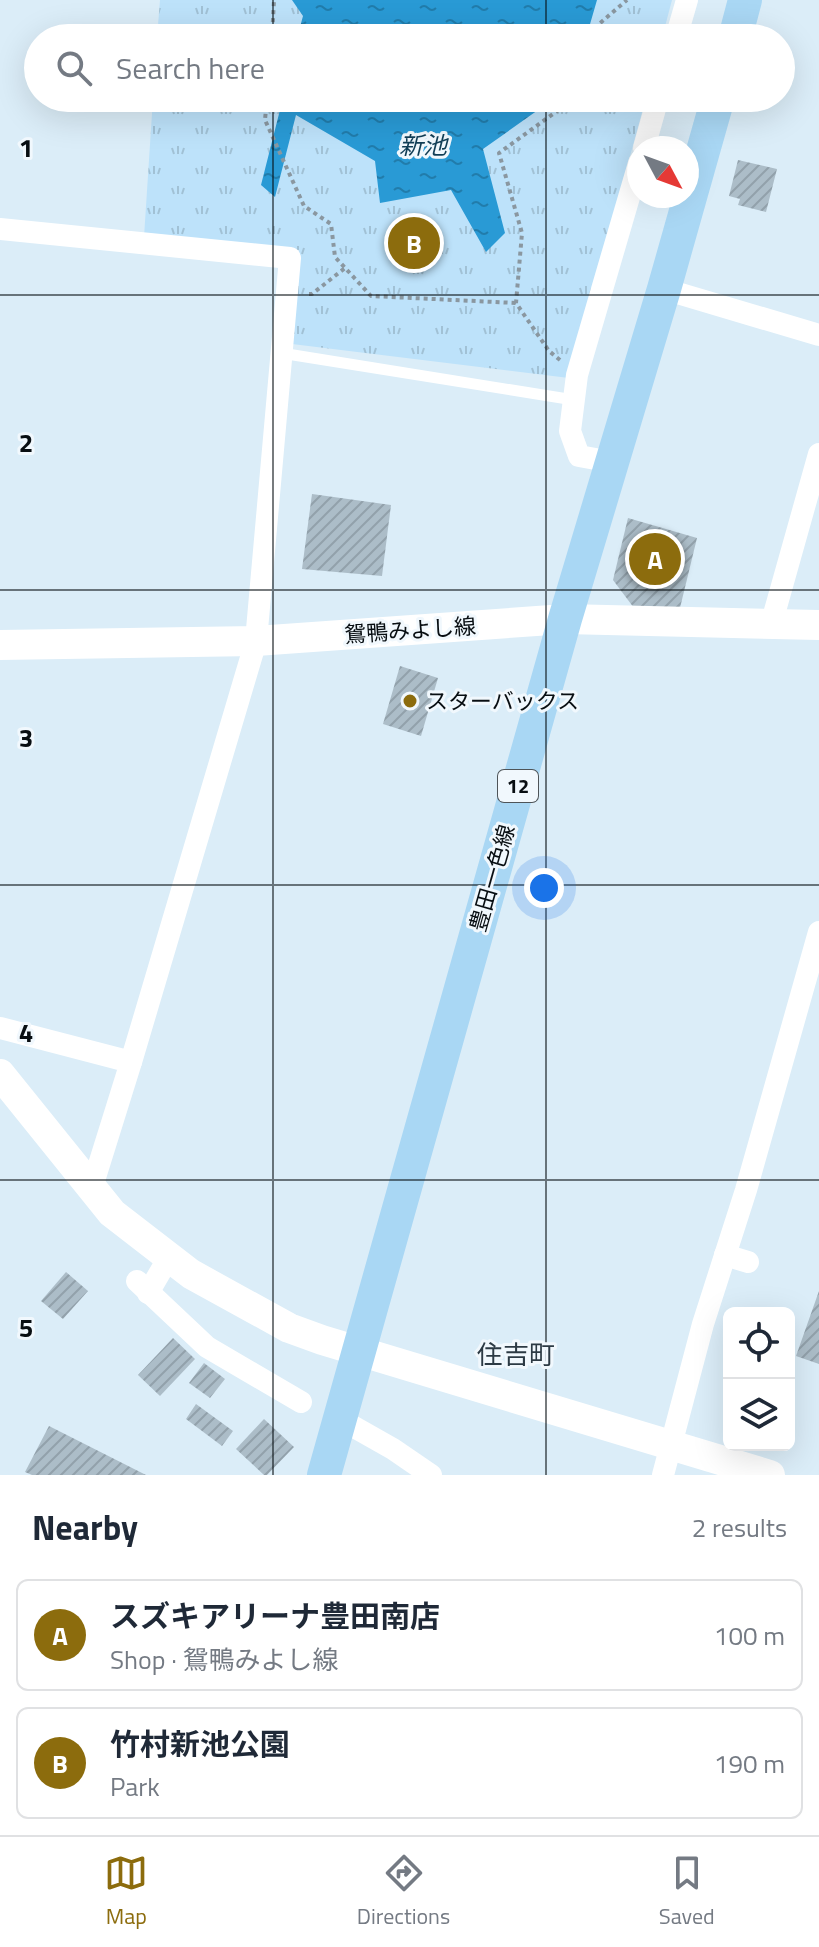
<!DOCTYPE html>
<html lang="en">
<head>
<meta charset="utf-8">
<style>
  :root { --surface:#fff; --page:#f6f6f7; --text:#1f2937; --muted:#747a83; --line:#e0e1e3; --accent:#8c6c0d }
  body { margin:0; font-family:"Titillium Web","Noto Sans JP",sans-serif; background:var(--page); color:var(--text) }
  .controls { position:absolute; right:24px; bottom:24px; display:grid; overflow:hidden; border-radius:12px; box-shadow:0 8px 32px #0002 }
  .controls button { width:72px; height:72px; display:grid; place-items:center; padding:0; border:0; border-bottom:2px solid var(--line); background:var(--surface); color:var(--text); font:40px sans-serif }
  .compass { position:absolute; left:627px; top:136px; width:72px; height:72px; border-radius:50%; background:var(--surface); box-shadow:0 8px 32px #0002; rotate:131deg }
  .you { position:absolute; left:544px; top:888px; width:28px; height:28px; margin:-20px; border:6px solid #fff; border-radius:50%; background:#1a73e8; box-shadow:0 0 0 12px #1a73e833 }
  .badge { display:grid; place-items:center; width:52px; height:52px; border-radius:50%; background:var(--accent); color:#fff; font-size:26px; font-weight:700 }
  .pin { position:absolute; translate:-50% -50%; border:4px solid #fff; box-shadow:0 2px 8px #0006 }
  .list { margin:0; padding:0; list-style:none }
  h2 { display:flex; justify-content:space-between; align-items:center; height:104px; margin:0; padding:0 32px; font-size:34px }
  h2 small { font-size:26px; font-weight:400; color:var(--muted) }
  .list li { display:grid; grid-template-columns:52px 1fr auto; gap:24px; align-items:center; box-sizing:border-box; height:112px; margin:0 16px 16px; padding:0 16px; border:2px solid var(--line); border-radius:12px }
  .list b { display:block; font-size:30px; white-space:nowrap }
  .list p { margin:0; font-size:26px; white-space:nowrap; color:var(--muted) }
  .list em { font-size:26px; font-style:normal; color:var(--muted) }
  .icon { flex:none; width:44px; height:44px; fill:none; stroke:currentColor; stroke-width:2; stroke-linecap:round; stroke-linejoin:round }
  .map { position:relative; flex:none; width:819px; height:1475px; overflow:hidden }
  .search { position:absolute; background:var(--surface); box-shadow:0 8px 32px #0002; left:24px; right:24px; top:24px; height:88px; display:flex; align-items:center; gap:20px; box-sizing:border-box; padding:0 28px; border-radius:44px; color:var(--muted); font-size:30px }
  .sheet { height:360px; background:var(--surface) }
  nav { display:flex; justify-content:space-around; align-items:center; box-sizing:border-box; height:112px; border-top:2px solid var(--line); background:var(--surface); font-size:22px; color:var(--muted) }
  nav a { display:grid; justify-items:center; gap:4px }
  nav .on { color:var(--accent) }
  .map>svg:first-child { display:block }
  .park { fill:url(#park-tufts) }
  .water { fill:url(#water-ripples) }
  .building { fill:url(#building-hatch) }
  .lines { fill:none; stroke-linecap:round; stroke-linejoin:round }
  .path { stroke:#8a97a0; stroke-width:4; stroke-dasharray:4 4; stroke-linecap:butt }
  .lane { stroke:#fff; stroke-width:11 }
  .street { stroke:#fff; stroke-width:22 }
  .secondary { stroke:#fff; stroke-width:30 }
  .primary { stroke:#a9d7f4; stroke-width:34 }
  .grid { fill:none; stroke:#080e12; stroke-width:2; stroke-opacity:0.55 }
  .poi-dot { fill:#8c6c0d; stroke:#f1f8fd; stroke-width:3 }
  .labels { text-anchor:middle; stroke-width:6; stroke-linejoin:round; paint-order:stroke }
  .shield { fill:#f1f8fd; stroke:#4e5458; stroke-width:2 }
  .shield-label { font-size:20px; font-weight:bold; fill:#080e12 }
  .street-label { font-size:22px; fill:#080e12; stroke:#f1f8fd }
  .poi-label { font-size:22px; fill:#080e12; stroke:#f1f8fd; text-anchor:start }
  .water-label { font-size:24px; font-style:italic; fill:#113e56; stroke:#f1f8fd }
  .quarter-label { font-size:26px; fill:#2c3a44; stroke:#f1f8fd }
  .grid-label { font-size:26px; text-anchor:middle; font-weight:bold; fill:#080e12; stroke:#f1f8fd; stroke-width:6; stroke-linejoin:round; paint-order:stroke }
</style>
</head>
<body>
<div class="map">
<svg width="819" height="1475" viewBox="0 0 819 1475">
  <defs>
    <pattern id="park-tufts" width="24" height="20" patternUnits="userSpaceOnUse" patternTransform="scale(2)"><rect width="24" height="20" fill="#bde2fa"/><path d="M3 7l-1-3M5 7V3M7 7l1-3M15 17l-1-3M17 17v-4M19 17l1-3" fill="none" stroke="#a1c1d5"/></pattern>
    <pattern id="water-ripples" width="26" height="14" patternUnits="userSpaceOnUse" patternTransform="scale(2)"><rect width="26" height="14" fill="#299ad5"/><path d="M2 4q2-2 4 0t4 0M15 11q2-2 4 0t4 0" fill="none" stroke="#217cab"/></pattern>
    <pattern id="building-hatch" width="6" height="6" patternUnits="userSpaceOnUse" patternTransform="scale(2)"><rect width="6" height="6" fill="#acbdc8"/><path d="M-1 1l2-2M0 6l6-6M5 7l2-2" fill="none" stroke="#92a1ab"/></pattern>
  </defs>
  <rect width="100%" height="100%" fill="#dbedf8"/>
  <!-- park -->
  <g class="park">
    <polygon points="160,0 672,0 662,38 157,38"/>
    <polygon points="153,98 646,98 569,378 292,344 299,250 144,237"/>
  </g>
  <!-- water -->
  <g class="water">
    <polygon points="292,0 597,0 586,38 297,38 303,16"/>
    <polygon points="283,98 555,98 483,149 505,233 486,252 451,190 380,203 375,161 296,115 275,197 261,185"/>
  </g>
  <!-- building -->
  <g class="building">
    <polygon points="738,160 777,169 766,212 738,205 740,199 729,196"/>
    <polygon points="312,494 391,505 382,576 302,569"/>
    <polygon points="628,518 697,538 679,612 634,608 613,580"/>
    <polygon points="400,666 438,678 421,736 383,724"/>
    <polygon points="66,1272 88,1291 63,1319 41,1301"/>
    <polygon points="819,1291 819,1364 796,1356"/>
    <polygon points="173,1338 195,1359 160,1396 138,1375"/>
    <polygon points="204,1363 225,1379 210,1398 189,1383"/>
    <polygon points="196,1404 233,1431 222,1446 186,1419"/>
    <polygon points="264,1419 294,1447 267,1475 264,1475 236,1449"/>
    <polygon points="49,1426 146,1475 32,1475 25,1472"/>
  </g>
  <g class="lines">
    <!-- path -->
    <g class="path">
      <polyline points="272,38 274,0"/>
      <polyline points="596,38 599,24 627,0"/>
      <polyline points="267,98 265,120 304,206 331,224 335,257 371,296 516,303"/>
      <polyline points="309,294 312,294 345,268"/>
      <polyline points="560,360 549,351 516,303 522,233 499,153 575,98"/>
    </g>
    <!-- lane -->
    <polyline class="lane" points="281,353 574,400"/>
    <!-- street -->
    <g class="street">
      <polyline points="676,38 687,0"/>
      <polyline points="644,148 658,98"/>
      <polyline points="0,229 290,258 256,641 131,1062 0,1028"/>
      <polyline points="664,289 819,335"/>
      <polyline points="612,462 579,456 570,431 577,375 639,163"/>
      <polyline points="771,625 819,454"/>
      <polyline points="92,1187 131,1062"/>
      <polyline points="725,1255 748,1262"/>
      <polyline points="137,1281 207,1347 301,1402"/>
      <polyline points="148,1293 169,1257"/>
      <polyline points="340,1419 393,1449 431,1475"/>
      <polyline points="663,1475 703,1324 746,1190 819,932"/>
    </g>
    <!-- secondary -->
    <g class="secondary">
      <polyline points="0,645 256,641 565,619 819,625"/>
      <polyline points="0,1074 112,1213 191,1274 289,1328 322,1340 770,1475"/>
    </g>
    <!-- primary -->
    <g class="primary">
      <polyline points="735,38 745,0"/>
      <polyline points="324,1475 565,619 664,289 718,98"/>
    </g>
  </g>
  <!-- grid -->
  <path class="grid" d="M273 0V38M546 0V38M273 98V1475M546 98V1475M0 295H819M0 590H819M0 885H819M0 1180H819"/>
  <!-- markers -->
  <circle class="poi-dot" cx="410" cy="701" r="8"/>
  <g class="labels">
    <!-- shield labels -->
    <rect class="shield" x="498" y="770" width="40" height="32" rx="6"/>
    <g class="shield-label">
      <text x="518" y="793">12</text>
    </g>
    <!-- street labels -->
    <g class="street-label">
      <text transform="translate(410 630) rotate(-4)" y="8">鴛鴨みよし線</text>
      <text transform="translate(492 878) rotate(-74)" y="8">豊田一色線</text>
    </g>
    <!-- poi labels -->
    <g class="poi-label">
      <text x="426" y="709">スターバックス</text>
    </g>
    <!-- water labels -->
    <g class="water-label">
      <text x="423" y="154">新池</text>
    </g>
    <!-- quarter labels -->
    <g class="quarter-label">
      <text x="516" y="1364">住吉町</text>
    </g>
  </g>
  <g class="grid-label">
    <text x="26" y="157">1</text>
    <text x="26" y="452">2</text>
    <text x="26" y="747">3</text>
    <text x="26" y="1042">4</text>
    <text x="26" y="1337">5</text>
  </g>
</svg>
<div class="controls">
<button><svg class="icon" aria-label="locate" viewBox="0 0 24 24"><circle cx="12" cy="12" r="6"/><path d="M12 2v4M12 18v4M2 12h4M18 12h4"/></svg></button>
<button><svg class="icon" aria-label="layers" viewBox="0 0 24 24"><path d="M12 4l9 5-9 5-9-5zM3 14l9 5 9-5"/></svg></button>
</div>
<svg class="compass" viewBox="-18 -18 36 36"><path d="M0-13l5 13h-10z" fill="#e53935"/><path d="M0 13l5-13h-10z" fill="#747a83"/></svg>
<div class="you"></div>
<div class="pin badge" style="left:655px;top:559px">A</div>
<div class="pin badge" style="left:414px;top:243px">B</div>
<div class="search"><svg class="icon" aria-label="search" viewBox="0 0 24 24"><circle cx="10" cy="10" r="6"/><path d="M15 15l6 6"/></svg>Search here</div>
</div>
<section class="sheet">
<h2>Nearby<small>2 results</small></h2>
<ul class="list">
<li><span class="badge">A</span><div><b>スズキアリーナ豊田南店</b><p>Shop · 鴛鴨みよし線</p></div><em>100 m</em></li>
<li><span class="badge">B</span><div><b>竹村新池公園</b><p>Park</p></div><em>190 m</em></li>
</ul>
</section>
<nav>
<a class="on"><svg class="icon" aria-label="map" viewBox="0 0 24 24"><path d="M3 6l6-2 6 2 6-2v14l-6 2-6-2-6 2zM9 4v14M15 6v14"/></svg>Map</a>
<a><svg class="icon" aria-label="directions" viewBox="0 0 24 24"><path d="M12 3l9 9-9 9-9-9zM9 14v-3h6M13 9l2 2-2 2"/></svg>Directions</a>
<a><svg class="icon" aria-label="saved" viewBox="0 0 24 24"><path d="M7 4h10v16l-5-4-5 4z"/></svg>Saved</a>
</nav>
</body>
</html>
